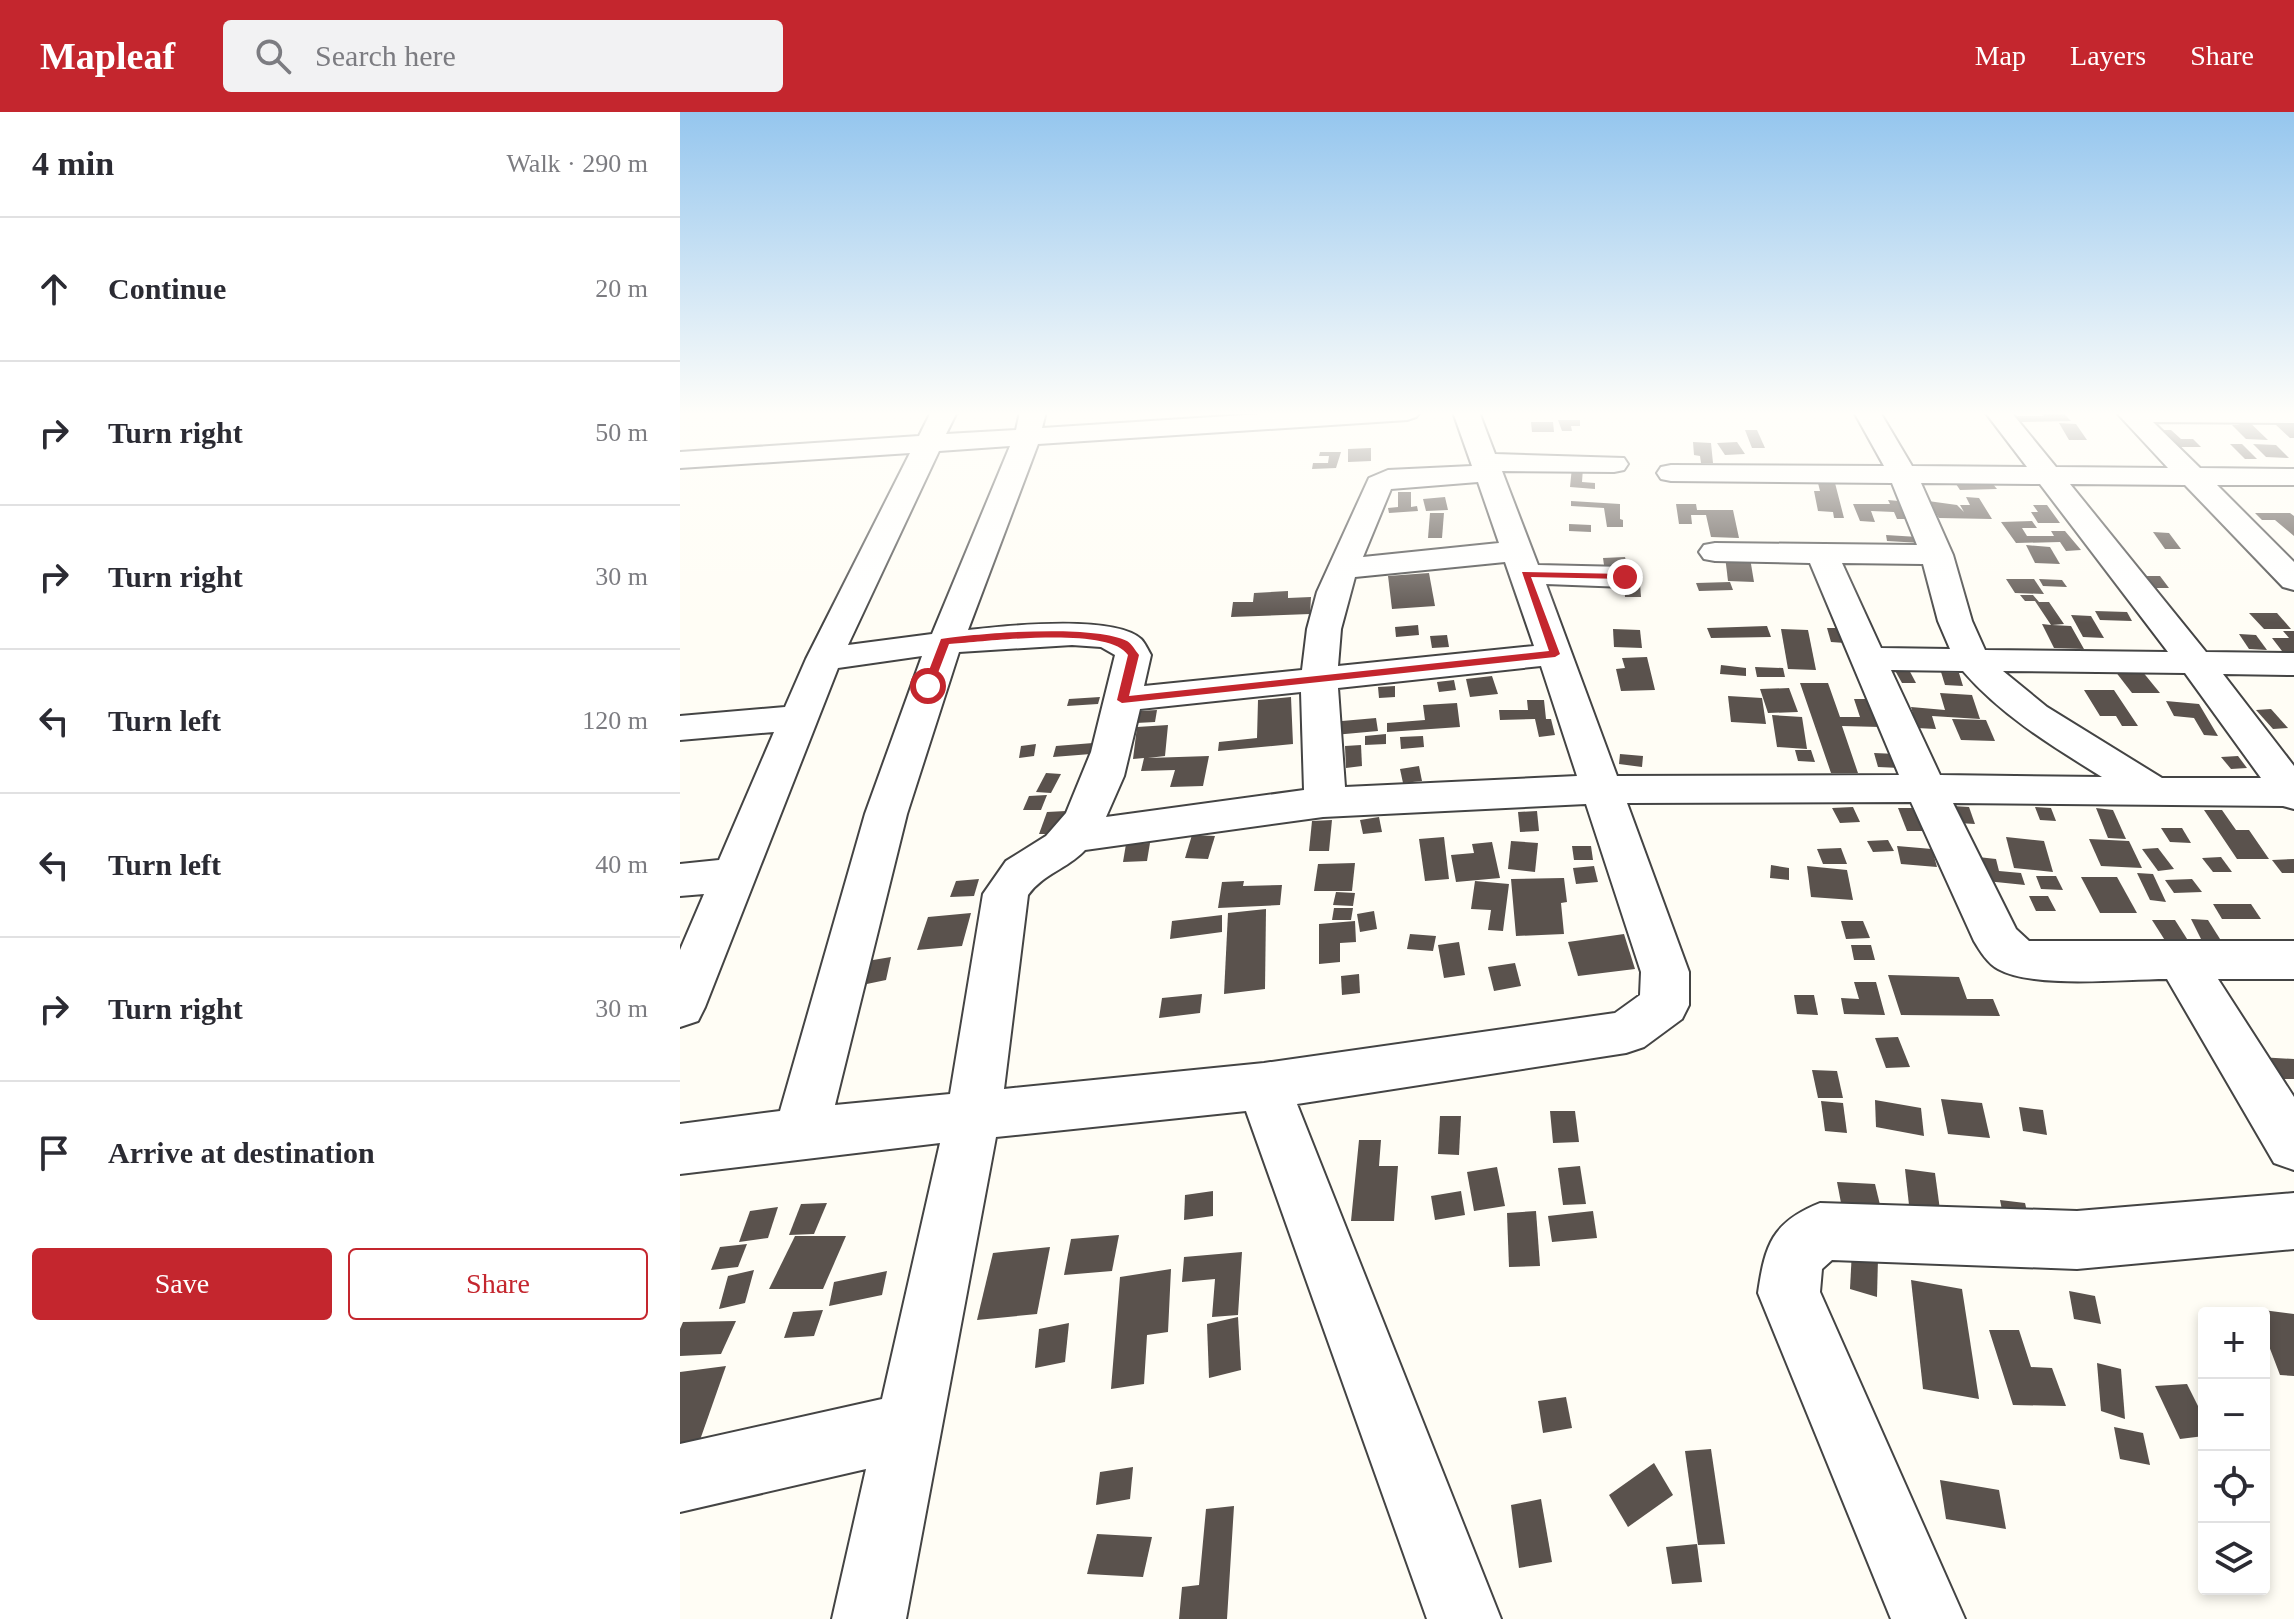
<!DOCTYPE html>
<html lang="en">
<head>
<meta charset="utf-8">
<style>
  :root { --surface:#fff; --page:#f2f2f3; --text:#2b2b33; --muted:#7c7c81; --line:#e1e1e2; --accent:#c4262e }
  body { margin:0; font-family:"Times New Roman",serif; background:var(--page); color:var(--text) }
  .controls { position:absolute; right:24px; bottom:24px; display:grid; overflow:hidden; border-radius:8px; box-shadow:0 4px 12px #0003 }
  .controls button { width:72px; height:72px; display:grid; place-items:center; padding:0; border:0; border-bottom:2px solid var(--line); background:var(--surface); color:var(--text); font:40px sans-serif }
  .stop { position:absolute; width:24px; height:24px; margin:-18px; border:6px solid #c4262e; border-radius:50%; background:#fff }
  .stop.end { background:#c4262e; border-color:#fff; box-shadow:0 2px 8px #0008 }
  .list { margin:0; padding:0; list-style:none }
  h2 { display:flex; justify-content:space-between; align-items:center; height:104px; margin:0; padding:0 32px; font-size:34px }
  h2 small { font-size:26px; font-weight:400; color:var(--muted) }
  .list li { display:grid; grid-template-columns:52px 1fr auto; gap:24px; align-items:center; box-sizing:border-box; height:144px; padding:0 32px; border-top:2px solid var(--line) }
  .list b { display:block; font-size:30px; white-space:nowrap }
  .list em { font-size:26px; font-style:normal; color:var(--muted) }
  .actions { display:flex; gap:16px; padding:24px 32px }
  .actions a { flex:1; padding:18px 0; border:2px solid var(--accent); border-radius:8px; text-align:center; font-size:28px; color:var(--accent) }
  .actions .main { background:var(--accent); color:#fff }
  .icon { flex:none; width:44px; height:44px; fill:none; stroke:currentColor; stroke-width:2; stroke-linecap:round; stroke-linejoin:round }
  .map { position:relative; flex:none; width:1614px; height:1507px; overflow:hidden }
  header { display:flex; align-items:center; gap:48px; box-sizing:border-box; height:112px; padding:0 40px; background:var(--accent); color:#fff }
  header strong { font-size:38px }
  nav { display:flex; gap:44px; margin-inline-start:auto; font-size:28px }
  .search { width:560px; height:72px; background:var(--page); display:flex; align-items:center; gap:20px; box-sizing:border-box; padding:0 28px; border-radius:8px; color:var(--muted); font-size:30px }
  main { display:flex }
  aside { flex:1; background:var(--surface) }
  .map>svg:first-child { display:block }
  .building { fill:#5a524d }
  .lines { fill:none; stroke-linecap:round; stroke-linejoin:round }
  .minor-casing { stroke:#444; stroke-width:4 }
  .minor { fill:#fff; fill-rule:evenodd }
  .route { fill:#c4262e }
</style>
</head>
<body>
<header>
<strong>Mapleaf</strong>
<div class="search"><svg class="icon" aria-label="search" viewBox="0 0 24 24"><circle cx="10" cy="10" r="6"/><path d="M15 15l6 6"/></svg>Search here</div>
<nav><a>Map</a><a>Layers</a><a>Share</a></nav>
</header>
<main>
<aside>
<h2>4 min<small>Walk · 290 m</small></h2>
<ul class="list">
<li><svg class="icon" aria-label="ahead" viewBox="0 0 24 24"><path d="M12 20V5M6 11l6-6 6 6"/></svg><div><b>Continue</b></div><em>20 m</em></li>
<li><svg class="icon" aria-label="right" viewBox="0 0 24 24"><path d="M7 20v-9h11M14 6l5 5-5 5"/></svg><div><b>Turn right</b></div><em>50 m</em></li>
<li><svg class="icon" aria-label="right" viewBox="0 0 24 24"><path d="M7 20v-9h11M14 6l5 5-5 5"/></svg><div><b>Turn right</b></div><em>30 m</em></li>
<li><svg class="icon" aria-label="left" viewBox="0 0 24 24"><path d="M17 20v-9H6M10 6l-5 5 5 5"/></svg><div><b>Turn left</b></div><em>120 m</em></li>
<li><svg class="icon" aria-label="left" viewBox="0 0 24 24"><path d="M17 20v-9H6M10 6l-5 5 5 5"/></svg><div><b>Turn left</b></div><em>40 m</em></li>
<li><svg class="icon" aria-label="right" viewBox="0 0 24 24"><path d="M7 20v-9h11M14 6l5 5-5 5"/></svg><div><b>Turn right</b></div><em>30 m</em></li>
<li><svg class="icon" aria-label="arrive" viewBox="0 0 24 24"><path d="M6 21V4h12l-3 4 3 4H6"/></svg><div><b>Arrive at destination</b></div></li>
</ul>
<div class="actions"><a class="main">Save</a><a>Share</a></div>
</aside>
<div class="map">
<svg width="1614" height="1507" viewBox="0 0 1614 1507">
  <rect width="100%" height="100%" fill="#fffdf5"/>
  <!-- building -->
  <g class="building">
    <polygon points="1360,300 1382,300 1391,309 1337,310 1332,304 1364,304"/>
    <polygon points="1551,305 1564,305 1588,328 1566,327 1552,313 1560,313"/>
    <polygon points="1598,305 1614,308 1614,326 1610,326 1595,312 1606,313"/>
    <polygon points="878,308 900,308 900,314 891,314 892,319 882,319"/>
    <polygon points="851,310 873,310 874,320 852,320"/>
    <polygon points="1379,311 1396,312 1407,328 1389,328"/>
    <polygon points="1065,318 1077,318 1085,336 1072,336"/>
    <polygon points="1480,318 1491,318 1501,327 1513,327 1521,335 1497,335"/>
    <polygon points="1013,330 1031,331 1033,351 1021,351 1020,344 1014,343"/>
    <polygon points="1057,330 1065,342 1045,343 1037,331"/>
    <polygon points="1550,332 1562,332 1577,347 1565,347"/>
    <polygon points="1573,332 1596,333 1609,346 1586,345"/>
    <polygon points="691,336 691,349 668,350 668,337"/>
    <polygon points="640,340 661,340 656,356 632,357 633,351 648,351 649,344 639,344"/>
    <polygon points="892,355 903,356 902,370 915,371 915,377 890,375"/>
    <polygon points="1138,371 1155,371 1164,406 1154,406 1153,400 1138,399 1134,379 1140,379"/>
    <polygon points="1312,371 1317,377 1280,378 1276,372"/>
    <polygon points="718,380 731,380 731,395 737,394 738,399 709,401 708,396 718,395"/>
    <polygon points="765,385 768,398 746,399 743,387"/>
    <polygon points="1286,385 1299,386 1312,407 1259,406 1248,389 1277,393 1284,400 1280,393 1290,393"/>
    <polygon points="1208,388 1219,389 1228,407 1217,407 1214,400 1191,399 1195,410 1180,409 1173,392 1210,392"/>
    <polygon points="891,389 940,392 940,407 943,408 943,415 927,415 924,396 891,394"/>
    <polygon points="996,392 1016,392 1017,398 1053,398 1059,426 1031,425 1026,403 1011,403 1012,412 999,412"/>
    <polygon points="1353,393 1367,393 1380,411 1358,411 1351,400 1358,400"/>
    <polygon points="750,401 764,401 762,426 748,426"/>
    <polygon points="1575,401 1610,401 1614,404 1614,424 1595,408 1582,408"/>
    <polygon points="1352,409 1357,416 1342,416 1347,424 1374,424 1371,419 1385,419 1401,438 1386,439 1380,430 1336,431 1321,410"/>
    <polygon points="889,412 911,413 911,420 889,419"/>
    <polygon points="1473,420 1489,421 1501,437 1485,437"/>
    <polygon points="1206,423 1238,425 1241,431 1207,429"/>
    <polygon points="1346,433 1370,435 1380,452 1355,451"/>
    <polygon points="1045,444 1070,446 1074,470 1048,469"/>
    <polygon points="945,445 947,453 924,453 923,446"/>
    <polygon points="749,461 755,494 712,497 708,464"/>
    <polygon points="1466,464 1480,464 1489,476 1475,476"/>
    <polygon points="1326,467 1354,467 1364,482 1335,481"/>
    <polygon points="1359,467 1382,468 1387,475 1363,474"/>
    <polygon points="944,470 960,471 961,485 945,485"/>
    <polygon points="1050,470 1053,478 1019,479 1016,471"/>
    <polygon points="608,479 608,486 631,485 630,502 551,505 553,490 573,490 574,481"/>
    <polygon points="1340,483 1353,483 1359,490 1369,490 1384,512 1372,513 1391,514 1404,537 1374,536 1362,512 1371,513 1355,489 1345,489"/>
    <polygon points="1415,499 1447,500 1452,509 1420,508"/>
    <polygon points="1569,501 1597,501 1611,517 1584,517"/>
    <polygon points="1391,503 1411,504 1424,526 1403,525"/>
    <polygon points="738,513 739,523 716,525 715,515"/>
    <polygon points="1087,514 1091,525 1031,526 1027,516"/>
    <polygon points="1147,516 1160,516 1165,531 1151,530"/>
    <polygon points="933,517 960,518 962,536 934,535"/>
    <polygon points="1101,517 1128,518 1136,558 1108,557"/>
    <polygon points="1603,519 1614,519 1614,540 1602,539 1592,526 1609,526"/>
    <polygon points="1559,522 1576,523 1587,538 1569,537"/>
    <polygon points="767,523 769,535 752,536 750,524"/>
    <polygon points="967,545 975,578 941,579 936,557 945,556 942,546"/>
    <polygon points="1041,553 1066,556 1066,564 1040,562"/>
    <polygon points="1227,554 1236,571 1222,571 1213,555"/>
    <polygon points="1075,555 1103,556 1105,565 1077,565"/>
    <polygon points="1435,559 1462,559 1480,581 1452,581"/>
    <polygon points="1261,560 1279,561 1283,574 1265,573"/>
    <polygon points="812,564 818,582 790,585 786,567"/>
    <polygon points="774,568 776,578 759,580 757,570"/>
    <polygon points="1120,571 1148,571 1160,605 1180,605 1174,587 1190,587 1200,615 1162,614 1178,661 1151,661"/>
    <polygon points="715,574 715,585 699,586 698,575"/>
    <polygon points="1109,576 1118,600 1088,601 1080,577"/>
    <polygon points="1404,578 1434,578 1458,614 1442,614 1436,604 1420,604"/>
    <polygon points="1260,581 1292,583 1300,607 1252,604 1256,617 1237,616 1231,595 1265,598"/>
    <polygon points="1048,584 1082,586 1086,612 1051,610"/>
    <polygon points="420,585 418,592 387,594 389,587"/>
    <polygon points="611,585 613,632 538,639 539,630 577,626 578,588"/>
    <polygon points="847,588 864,588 866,607 871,607 875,623 859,625 855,607 820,608 819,598 848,598"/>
    <polygon points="1486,589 1519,592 1538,624 1524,623 1514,606 1494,604"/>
    <polygon points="777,591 780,615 707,620 707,611 745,608 743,593"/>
    <polygon points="1591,597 1608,616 1593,617 1576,598"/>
    <polygon points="477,598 475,610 456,611 459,599"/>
    <polygon points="661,602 662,609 696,606 698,619 621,626 620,606"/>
    <polygon points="1092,603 1122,605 1127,637 1097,635"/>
    <polygon points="1272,607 1306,608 1315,629 1281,628"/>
    <polygon points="488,613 485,644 468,646 529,644 523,674 490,675 495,658 461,659 464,646 453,647 457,615"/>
    <polygon points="706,622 706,632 685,633 685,624"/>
    <polygon points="743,624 744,635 721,637 720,625"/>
    <polygon points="413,631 411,642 373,645 376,634"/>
    <polygon points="356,632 354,644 339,646 341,634"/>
    <polygon points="681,633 682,654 666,656 665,634"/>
    <polygon points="1115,638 1131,638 1135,650 1118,649"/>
    <polygon points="1194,641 1217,642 1220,656 1198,655"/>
    <polygon points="940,642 963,644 962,655 939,652"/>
    <polygon points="1558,644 1567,656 1551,657 1541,645"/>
    <polygon points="739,654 742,669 723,671 720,657"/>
    <polygon points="366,661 381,662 371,681 356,680"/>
    <polygon points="367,683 361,698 343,698 349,684"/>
    <polygon points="1273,694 1289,695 1295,712 1278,711"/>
    <polygon points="1173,695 1180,710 1160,711 1152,696"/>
    <polygon points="1355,695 1371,696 1376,709 1360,708"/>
    <polygon points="1218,696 1235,696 1244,719 1227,719"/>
    <polygon points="1416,696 1433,698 1446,727 1428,726"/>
    <polygon points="1524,698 1542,698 1556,718 1569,718 1589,747 1557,747"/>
    <polygon points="386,699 378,722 359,722 367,700"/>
    <polygon points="857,699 859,719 840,720 838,700"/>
    <polygon points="699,705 702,720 683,722 680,708"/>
    <polygon points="652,708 649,739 629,739 632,709"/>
    <polygon points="1481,716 1502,716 1511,731 1490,730"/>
    <polygon points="512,723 535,724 528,747 505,746"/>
    <polygon points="764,725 769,767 745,769 739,727"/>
    <polygon points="1326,725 1364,729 1373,760 1334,756"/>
    <polygon points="1409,727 1449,729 1462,756 1421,754"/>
    <polygon points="1208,728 1214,739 1193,740 1187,729"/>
    <polygon points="831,729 858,731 855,760 828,757"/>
    <polygon points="812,730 820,766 776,770 771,743 794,741 792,732"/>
    <polygon points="470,731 467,749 443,750 446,732"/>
    <polygon points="892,734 911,734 913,748 894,748"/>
    <polygon points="1217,734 1252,737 1257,755 1221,752"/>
    <polygon points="1161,736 1167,752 1143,752 1137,737"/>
    <polygon points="1478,736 1494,757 1478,759 1462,737"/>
    <polygon points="1298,745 1316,747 1319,759 1341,761 1345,773 1306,769"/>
    <polygon points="1541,745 1552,760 1533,760 1522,746"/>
    <polygon points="1614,747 1614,761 1602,761 1592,748"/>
    <polygon points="675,751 672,779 634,779 638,752"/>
    <polygon points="1091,753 1109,756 1109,768 1090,766"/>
    <polygon points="914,754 918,770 896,772 893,756"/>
    <polygon points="1127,754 1167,758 1173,788 1131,785"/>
    <polygon points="1457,761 1473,762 1486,790 1470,788"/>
    <polygon points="1356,764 1376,764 1383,778 1361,777"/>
    <polygon points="1401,765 1437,765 1457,801 1420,801"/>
    <polygon points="884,766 887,790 881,791 884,822 836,824 831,767"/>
    <polygon points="299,767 294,784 270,785 276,769"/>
    <polygon points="1512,767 1522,780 1494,781 1485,768"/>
    <polygon points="564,769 563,774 602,773 600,793 538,796 542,770"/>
    <polygon points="795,769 829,772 823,819 808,818 811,798 791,797"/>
    <polygon points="656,780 675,781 673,794 653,793"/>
    <polygon points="1349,784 1368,784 1376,799 1356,799"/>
    <polygon points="1533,792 1571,792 1581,807 1542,807"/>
    <polygon points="654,796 673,796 671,808 652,808"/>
    <polygon points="586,797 585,877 544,882 548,801"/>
    <polygon points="694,799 697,817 680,820 677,802"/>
    <polygon points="291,801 282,834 237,838 248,805"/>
    <polygon points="542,803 542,820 490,827 492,809"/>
    <polygon points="1511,807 1528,808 1540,827 1521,827"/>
    <polygon points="1472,808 1495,808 1509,830 1486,830"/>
    <polygon points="675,809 676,830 660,831 660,850 639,852 639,812"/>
    <polygon points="1161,809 1183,809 1190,826 1166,827"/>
    <polygon points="730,822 756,824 753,839 727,837"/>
    <polygon points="944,822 955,857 898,864 888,830"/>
    <polygon points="779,830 785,863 764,866 758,833"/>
    <polygon points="1171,833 1191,833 1195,848 1174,848"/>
    <polygon points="211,845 206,868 182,873 187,849"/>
    <polygon points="835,851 841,874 814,879 808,855"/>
    <polygon points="679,862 680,881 662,883 661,864"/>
    <polygon points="1208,863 1279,865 1287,887 1313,887 1320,904 1221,903"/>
    <polygon points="1174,870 1196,870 1205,903 1164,902 1161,886 1179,887"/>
    <polygon points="522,882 520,901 479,906 482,886"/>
    <polygon points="1114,883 1134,883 1138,903 1117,902"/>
    <polygon points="1218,925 1230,955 1206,956 1195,926"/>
    <polygon points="1579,945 1614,947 1614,967 1591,967"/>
    <polygon points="1132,958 1157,959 1163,986 1138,986"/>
    <polygon points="1261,987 1302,991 1310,1026 1268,1022"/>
    <polygon points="1195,988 1241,996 1244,1024 1196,1015"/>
    <polygon points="1141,989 1163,991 1167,1021 1145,1019"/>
    <polygon points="1339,995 1363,998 1367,1023 1343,1019"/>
    <polygon points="870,999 895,999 899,1030 873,1031"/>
    <polygon points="760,1004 781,1004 779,1043 758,1042"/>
    <polygon points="679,1028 701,1028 699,1054 718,1054 714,1109 671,1109"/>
    <polygon points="900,1054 906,1092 883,1093 878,1056"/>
    <polygon points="817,1055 825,1094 794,1099 787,1060"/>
    <polygon points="1225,1057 1255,1061 1260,1098 1229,1093"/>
    <polygon points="1157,1070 1195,1072 1201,1097 1162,1096"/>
    <polygon points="533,1079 533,1104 504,1108 505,1083"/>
    <polygon points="781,1079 785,1103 755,1108 751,1084"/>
    <polygon points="1320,1088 1345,1091 1350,1112 1324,1108"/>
    <polygon points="147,1091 134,1122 109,1123 121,1092"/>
    <polygon points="98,1095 88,1126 59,1130 70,1099"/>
    <polygon points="856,1099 860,1154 829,1155 827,1101"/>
    <polygon points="913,1099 917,1126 872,1130 868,1104"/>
    <polygon points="439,1123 432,1159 384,1163 391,1127"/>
    <polygon points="115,1124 166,1124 143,1177 89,1177"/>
    <polygon points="67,1132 58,1155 31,1158 40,1135"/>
    <polygon points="370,1135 357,1202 297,1208 313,1141"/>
    <polygon points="1172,1138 1198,1146 1197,1185 1170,1177"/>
    <polygon points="562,1140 558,1203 532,1205 535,1167 502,1170 504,1145"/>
    <polygon points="491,1157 488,1220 467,1223 464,1272 431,1277 440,1165"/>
    <polygon points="74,1158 65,1191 39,1197 48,1164"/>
    <polygon points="207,1159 202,1183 149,1194 154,1170"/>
    <polygon points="1231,1168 1282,1177 1299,1287 1243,1277"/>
    <polygon points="1389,1179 1415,1184 1421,1212 1394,1207"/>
    <polygon points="1575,1197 1614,1202 1614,1264 1600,1263 1584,1221 1584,1201 1576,1201"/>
    <polygon points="143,1198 134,1224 104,1226 113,1200"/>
    <polygon points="558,1205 561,1258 529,1266 527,1212"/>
    <polygon points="56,1209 41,1242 0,1244 0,1217 3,1210"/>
    <polygon points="389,1211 385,1250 355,1256 359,1217"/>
    <polygon points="1309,1218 1339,1218 1351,1255 1372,1256 1386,1294 1333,1293"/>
    <polygon points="1417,1251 1441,1257 1445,1307 1421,1299"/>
    <polygon points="46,1254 20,1328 0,1331 0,1260"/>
    <polygon points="1507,1272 1524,1306 1524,1324 1500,1327 1475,1274"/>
    <polygon points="886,1285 892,1316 863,1321 858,1289"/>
    <polygon points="1434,1315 1463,1321 1470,1353 1440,1347"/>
    <polygon points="1031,1337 1045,1432 1018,1433 1005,1339"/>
    <polygon points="974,1351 993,1383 948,1415 929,1383"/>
    <polygon points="453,1355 450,1387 416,1393 420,1360"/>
    <polygon points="1260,1368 1319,1378 1326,1417 1266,1407"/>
    <polygon points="861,1387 872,1450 839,1456 831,1393"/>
    <polygon points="554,1394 547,1507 499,1507 502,1475 519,1473 526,1397"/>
    <polygon points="417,1422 472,1425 463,1465 407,1462"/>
    <polygon points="1017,1432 1022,1470 992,1472 986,1435"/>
  </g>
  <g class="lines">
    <defs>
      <g id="minor">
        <path d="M251 300H277L266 322 336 318 340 300H366L362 316 611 300H740L736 305 727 308 358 332 288 518C324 514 433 502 461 527 465 531 468 538 471 543L464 574 622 558 627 517 637 480 689 366 708 358 792 354 773 300H799L815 342 944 346 948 352 944 358 934 360 822 359 858 453 945 455 956 458 961 465 956 472 945 475 866 472 937 664 1219 663 1130 451 1035 449 1024 447 1019 440 1024 433 1035 431 1237 433 1212 371 991 369 981 367 977 361 981 355 991 353 1204 354 1174 300H1200L1232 354 1347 355 1305 300H1331L1376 355 1488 356 1436 300H1614V311L1473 310 1520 356 1614 357V373H1537L1614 450V478L1603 475 1505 373 1390 372 1526 540 1614 541V563L1543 562 1614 654V697L1603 694 1273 691 1336 817 1349 829H1614V867H1538L1614 985V1058L1594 1051 1487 867C1444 867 1354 877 1318 857 1308 852 1300 839 1294 829L1231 690 947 691 1009 860V893L1002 907 964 935 946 941 617 992 821 1507H747L566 999 316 1025 226 1507H152L186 1357 0 1400V1332L202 1287 260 1031 0 1062V1012L100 999 185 702 242 544 158 556 25 895 18 909 0 915V838L24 782 0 784V752L39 748 94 620 0 628V604L105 595 126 547 230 341 0 356V340L239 324ZM330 334 252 522 168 533 259 339ZM798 370 819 431 683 445 711 377ZM1241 371 1360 372 1488 540 1305 538 1292 509 1273 443ZM825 450 854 534 658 554 661 517 675 465ZM1162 451 1243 452 1258 509 1270 537 1201 536ZM392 533 421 535 435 543 411 640 386 701 366 724 326 749 303 782 270 982 155 993 227 702 279 540ZM861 554 897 664 665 675 658 576ZM1211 558 1283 559C1322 604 1372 634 1422 665L1260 663ZM1323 559 1505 561 1581 666H1482L1367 595ZM621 580 624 678 426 705 444 664 460 597ZM906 692 961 860 960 883 935 901 584 951 324 977 348 783C363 762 387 757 405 738L643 705Z"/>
        <path d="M1614 1081V1137L1397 1157 1152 1148 1142 1157 1140 1180 1285 1507H1211L1078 1181C1085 1133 1092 1110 1140 1091L1397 1099Z"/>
      </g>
    </defs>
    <!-- minor casing -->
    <use href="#minor" class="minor-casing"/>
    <!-- minor -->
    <use href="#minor" class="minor"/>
  </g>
  <!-- sky -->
  <linearGradient id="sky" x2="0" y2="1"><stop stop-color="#95c6ee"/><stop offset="0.59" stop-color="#fffefa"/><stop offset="1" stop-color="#fffefa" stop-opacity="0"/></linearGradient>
  <rect width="1614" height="511" fill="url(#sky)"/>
  <!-- route -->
  <path class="route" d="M842 460 945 462 950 465 945 467 851 465 880 542 875 545 442 591 437 588 448 543C429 513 305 530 269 532L253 574 248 577 243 574 261 527C300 521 413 512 447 529 452 532 455 538 459 543L449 584 869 539Z"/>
</svg>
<div class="controls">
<button>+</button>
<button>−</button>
<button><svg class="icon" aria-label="locate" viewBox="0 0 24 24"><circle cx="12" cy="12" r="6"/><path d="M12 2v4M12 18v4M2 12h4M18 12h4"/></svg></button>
<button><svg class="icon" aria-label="layers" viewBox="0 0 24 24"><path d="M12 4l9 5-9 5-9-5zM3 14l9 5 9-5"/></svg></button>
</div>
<div class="stop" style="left:248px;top:574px"></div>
<div class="stop end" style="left:945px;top:465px"></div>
</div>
</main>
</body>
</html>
